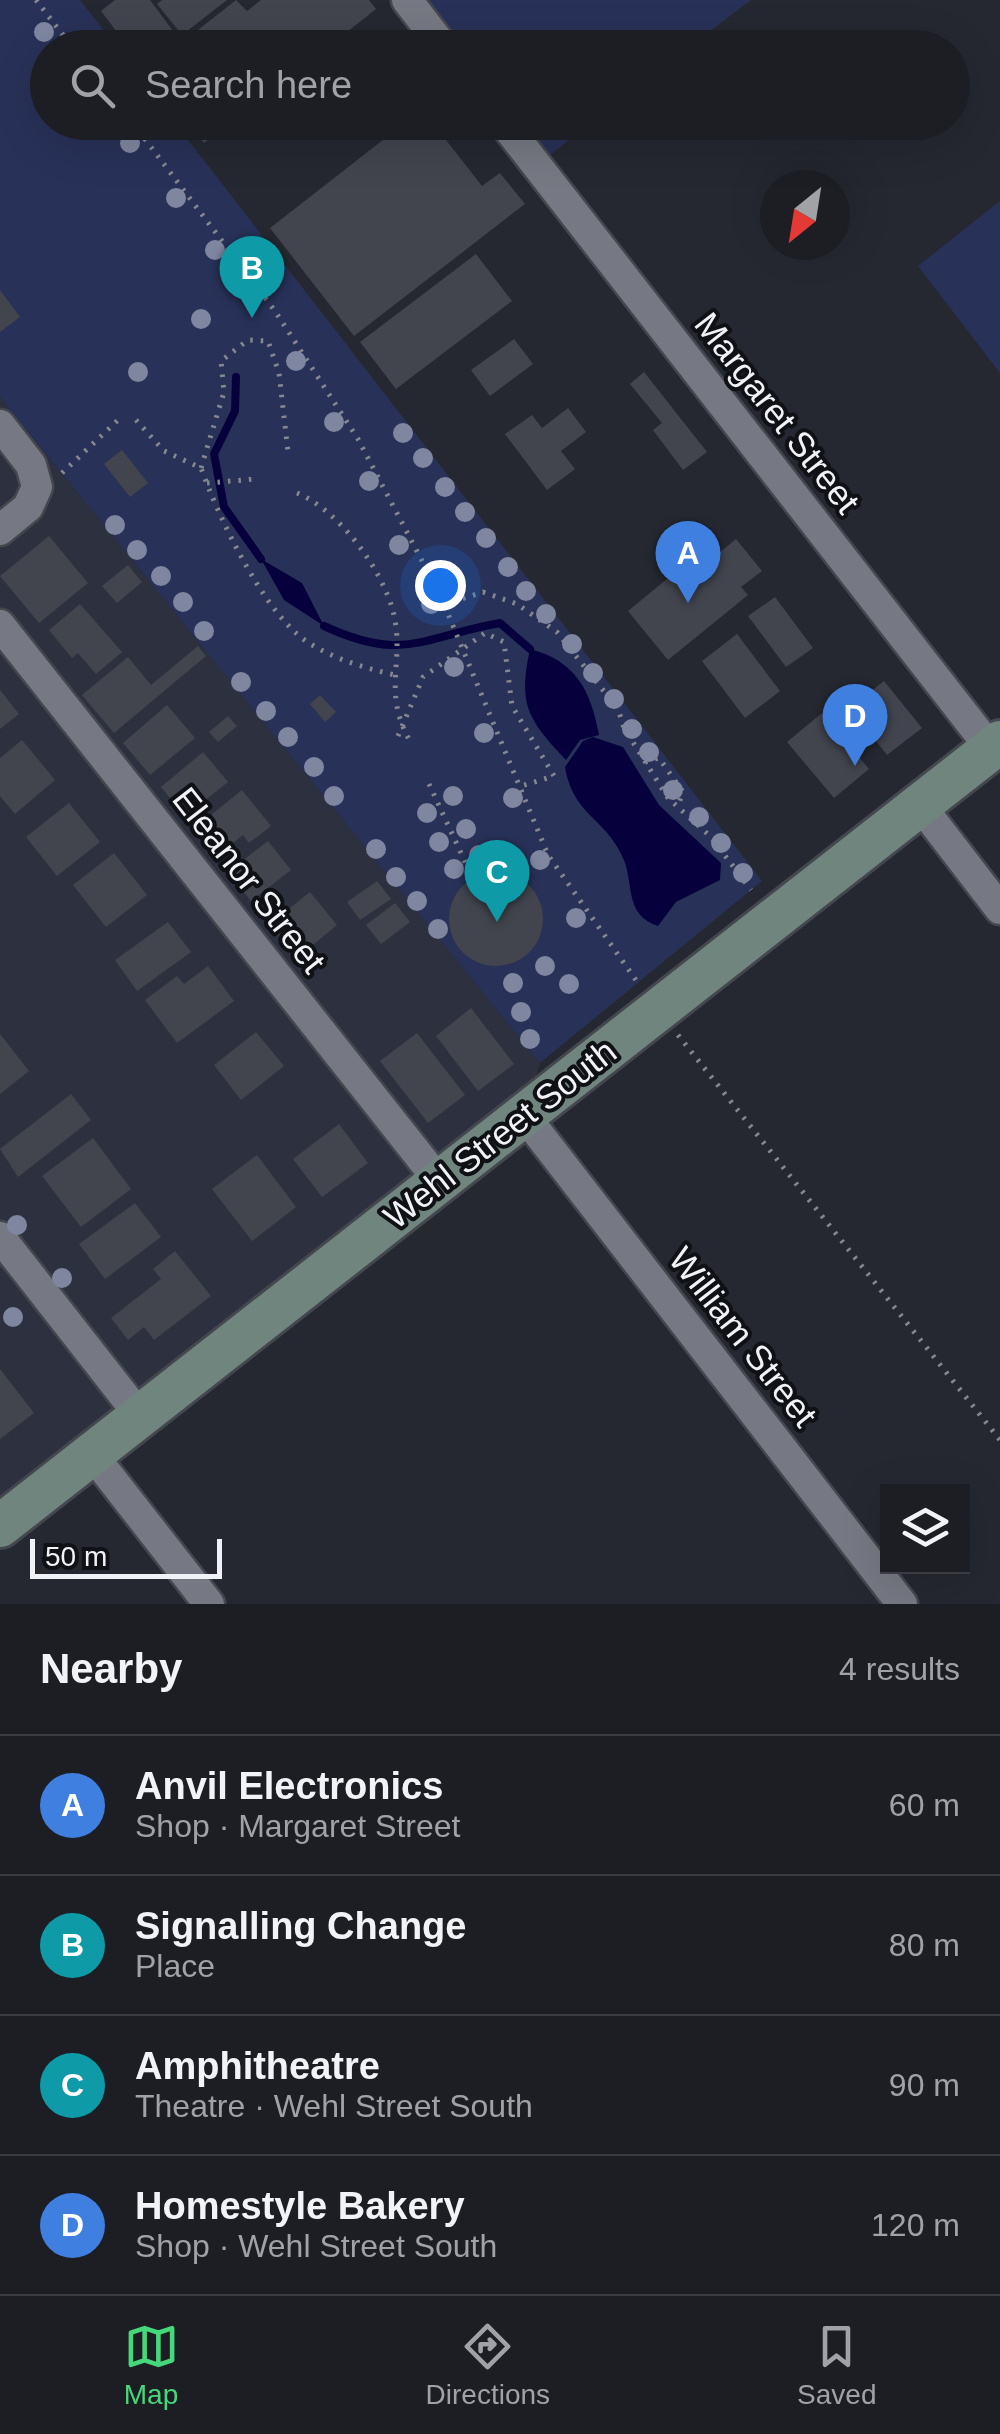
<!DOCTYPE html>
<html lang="en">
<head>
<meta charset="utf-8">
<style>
  :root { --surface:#1c1e24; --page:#25272c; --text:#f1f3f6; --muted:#a0a2a6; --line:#3a3c41; --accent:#46d77a }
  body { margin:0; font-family:Helvetica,sans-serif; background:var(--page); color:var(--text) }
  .controls { position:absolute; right:30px; bottom:30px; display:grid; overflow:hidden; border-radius:0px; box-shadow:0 10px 40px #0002 }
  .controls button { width:90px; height:90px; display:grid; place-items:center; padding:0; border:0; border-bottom:2px solid var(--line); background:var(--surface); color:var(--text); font:50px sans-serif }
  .compass { position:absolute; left:760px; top:170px; width:90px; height:90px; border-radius:50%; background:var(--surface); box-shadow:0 10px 40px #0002; rotate:210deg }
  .scale { position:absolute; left:30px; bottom:25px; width:192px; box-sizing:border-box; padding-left:10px; border:5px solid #f0f2f7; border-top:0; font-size:28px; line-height:35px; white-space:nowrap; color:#f0f2f7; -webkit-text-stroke:8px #101115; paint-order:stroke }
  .you { position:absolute; left:440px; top:585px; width:35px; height:35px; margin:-25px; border:8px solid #fff; border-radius:50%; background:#1a73e8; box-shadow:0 0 0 15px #1a73e833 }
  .badge { display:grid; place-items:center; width:65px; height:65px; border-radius:50%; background:var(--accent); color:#fff; font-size:32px; font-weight:700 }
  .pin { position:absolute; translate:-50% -82px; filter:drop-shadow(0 2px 5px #0008) }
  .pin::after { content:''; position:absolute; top:52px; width:35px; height:30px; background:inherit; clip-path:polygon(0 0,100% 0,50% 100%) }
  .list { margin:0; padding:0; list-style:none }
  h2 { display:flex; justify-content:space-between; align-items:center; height:130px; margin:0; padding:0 40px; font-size:42px }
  h2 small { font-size:32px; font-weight:400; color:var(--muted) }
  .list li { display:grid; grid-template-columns:65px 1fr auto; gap:30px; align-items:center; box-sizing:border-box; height:140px; padding:0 40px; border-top:2px solid var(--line) }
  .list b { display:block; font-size:38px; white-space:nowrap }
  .list p { margin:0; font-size:32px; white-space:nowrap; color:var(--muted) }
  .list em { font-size:32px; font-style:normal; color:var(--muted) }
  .icon { flex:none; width:55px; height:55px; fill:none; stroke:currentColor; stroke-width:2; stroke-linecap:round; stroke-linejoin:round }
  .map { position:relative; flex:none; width:1000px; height:1604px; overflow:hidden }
  .search { position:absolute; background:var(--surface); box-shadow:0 10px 40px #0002; left:30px; right:30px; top:30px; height:110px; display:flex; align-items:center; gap:25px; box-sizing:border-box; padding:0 35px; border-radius:55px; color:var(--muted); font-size:38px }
  .sheet { height:690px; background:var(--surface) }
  nav { display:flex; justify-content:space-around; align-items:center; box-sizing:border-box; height:140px; border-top:2px solid var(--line); background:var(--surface); font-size:28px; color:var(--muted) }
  nav a { display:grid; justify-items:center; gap:5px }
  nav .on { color:var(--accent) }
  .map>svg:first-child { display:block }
  .built { fill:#2d313f }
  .green { fill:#283158 }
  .water { fill:#06013c }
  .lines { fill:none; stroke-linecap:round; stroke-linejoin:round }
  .stream { stroke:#06013c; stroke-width:8 }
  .building { fill:#42454e }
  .street-casing { stroke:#44474e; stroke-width:35 }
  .secondary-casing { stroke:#44474e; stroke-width:48 }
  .path { stroke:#86888f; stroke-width:5; stroke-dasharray:2.5 8; stroke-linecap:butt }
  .street { stroke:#767983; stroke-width:30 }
  .secondary { stroke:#70857e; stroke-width:42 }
  .tree { fill:#7f87a0 }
  .labels { text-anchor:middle; stroke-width:8; stroke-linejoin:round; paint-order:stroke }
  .street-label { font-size:35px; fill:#f0f2f7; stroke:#101115 }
</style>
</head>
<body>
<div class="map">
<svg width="1000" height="1604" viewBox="0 0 1000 1604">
  <rect width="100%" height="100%" fill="#252830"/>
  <!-- built -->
  <polygon class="built" points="0,397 540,1063 524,1115 0,1526"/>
  <!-- green -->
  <g class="green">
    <polygon points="0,0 80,0 117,47 48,48 48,122 175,123 762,881 540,1063 0,397"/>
    <polygon points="407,0 751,0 688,48 444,47"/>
    <polygon points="503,123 589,123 537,166"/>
    <polygon points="1000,201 1000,373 918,266"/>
  </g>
  <!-- water -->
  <g class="water">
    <polygon points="261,559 302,583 324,626 284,600"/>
    <path d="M530 649C576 661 591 691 599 735L580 740 566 760C527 719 518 704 530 649Z"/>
    <path d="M593 737 623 747 659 805 721 863 720 880 676 902 658 926C625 915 634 887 624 860 607 818 573 816 565 767L583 741Z"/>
  </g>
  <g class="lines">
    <!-- stream -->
    <g class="stream">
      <polyline points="236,377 235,411 214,454 224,507 261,559"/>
      <path d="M324 626C404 663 421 637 500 623L530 649"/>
    </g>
  </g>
  <!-- building -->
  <g class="building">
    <polygon points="115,0 150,0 179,39 168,48 129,48 101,11"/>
    <polygon points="162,0 227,0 182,35 157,4"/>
    <polygon points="236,0 247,11 261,0 369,0 376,9 327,48 175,48"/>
    <polygon points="188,122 230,122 204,143"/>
    <polygon points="406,122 432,122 482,186 500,173 525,204 354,336 270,228"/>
    <polygon points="476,254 512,301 396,389 360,342"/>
    <polygon points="0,290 20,317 0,332"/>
    <polygon points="514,339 533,364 490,396 471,370"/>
    <polygon points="644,372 707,452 683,470 653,430 662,423 630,384"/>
    <polygon points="568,408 586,432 561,451 575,469 547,490 505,434 532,415 542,428"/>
    <polygon points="122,450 148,483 130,497 104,464"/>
    <polygon points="49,536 88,583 39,623 0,576"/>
    <polygon points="736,539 762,571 741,587 748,595 668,660 628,611 706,547 714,557"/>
    <polygon points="128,565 142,582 117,603 102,586"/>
    <polygon points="775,597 813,648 786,667 748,616"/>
    <polygon points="80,604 122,652 96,674 78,653 72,658 49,630"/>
    <polygon points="737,634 780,691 745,718 702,661"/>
    <polygon points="198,646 206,656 114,733 82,695 128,657 151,685"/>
    <polygon points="884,681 922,728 887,755 850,708"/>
    <polygon points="0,690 19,714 0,729"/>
    <polygon points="320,695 336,712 325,722 310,704"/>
    <polygon points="167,705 195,738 150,775 123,743"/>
    <polygon points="822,713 869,769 834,798 787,742"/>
    <polygon points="228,716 237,726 218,742 209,732"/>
    <polygon points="22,740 55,780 15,814 0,796 0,758"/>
    <polygon points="203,752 228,782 185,816 161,787"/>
    <polygon points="242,790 271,826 249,843 243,835 218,855 196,827"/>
    <polygon points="69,803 100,842 57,876 26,837"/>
    <polygon points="268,841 291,870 251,901 228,872"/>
    <polygon points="114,853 147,895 106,927 73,885"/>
    <circle cx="496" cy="919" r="47"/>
    <polygon points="377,881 391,899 360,920 347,902"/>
    <polygon points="310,892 337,925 296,959 269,925"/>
    <polygon points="395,903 410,922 381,944 366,925"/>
    <polygon points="168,922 191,952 137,991 115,960"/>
    <polygon points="208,966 234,1001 177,1043 145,1000 177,976 184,984"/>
    <polygon points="471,1008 514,1064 478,1091 436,1036"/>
    <polygon points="256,1032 284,1066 241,1100 214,1065"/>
    <polygon points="417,1033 465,1095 428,1123 380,1061"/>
    <polygon points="0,1034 29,1071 0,1094"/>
    <polygon points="71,1094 91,1120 18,1177 0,1149"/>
    <polygon points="339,1124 368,1163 322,1197 293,1159"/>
    <polygon points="93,1138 131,1189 81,1227 42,1176"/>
    <polygon points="257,1155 296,1207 252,1241 212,1189"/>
    <polygon points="135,1203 161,1237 105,1279 79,1244"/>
    <polygon points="175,1251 211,1296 154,1340 144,1327 128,1340 111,1318 161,1279 153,1269"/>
    <polygon points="0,1369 34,1413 0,1439"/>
  </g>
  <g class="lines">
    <defs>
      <g id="street">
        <polyline points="407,0 444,48"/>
        <polyline points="503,122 991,749"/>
        <polyline points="0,425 31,465 37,487 28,507 0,530"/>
        <polyline points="0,625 439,1181"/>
        <polyline points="920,805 1000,909"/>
        <polyline points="524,1115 902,1604"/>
        <polyline points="0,1237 140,1416"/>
        <polyline points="92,1454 209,1604"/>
      </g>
      <polyline id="secondary" points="0,1526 1000,742"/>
    </defs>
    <!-- street casing -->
    <use href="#street" class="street-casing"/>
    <!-- secondary casing -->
    <use href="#secondary" class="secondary-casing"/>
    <!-- path -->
    <g class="path">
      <polyline points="36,0 73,48"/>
      <polyline points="132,122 275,311 358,439 441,597 548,855 638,983"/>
      <path d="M136 420 164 451 201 468C218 516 265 616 309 643 336 660 365 668 395 675"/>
      <polyline points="201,468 224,392 221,361 248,340 268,341 279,373 288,452"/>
      <polyline points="62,473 118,420"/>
      <polyline points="207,483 256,479"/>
      <path d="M297 493C338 510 381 567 393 611 406 661 381 690 410 741"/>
      <polyline points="443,605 483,592 517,604 557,632 618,709 624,728 668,798 711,837 751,890"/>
      <polyline points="398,736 423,677 485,633 504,642 512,706 554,776 518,787"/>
      <polyline points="645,762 659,758 683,792 678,806"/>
      <polyline points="429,784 473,879"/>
      <polyline points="678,1035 1000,1440"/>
    </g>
    <!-- street -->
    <use href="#street" class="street"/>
    <!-- secondary -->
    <use href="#secondary" class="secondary"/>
  </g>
  <!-- trees -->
  <g class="tree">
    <circle cx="44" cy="32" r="10"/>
    <circle cx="130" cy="143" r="10"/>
    <circle cx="176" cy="198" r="10"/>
    <circle cx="215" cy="250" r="10"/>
    <circle cx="201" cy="319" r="10"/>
    <circle cx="296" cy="361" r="10"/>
    <circle cx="138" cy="372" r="10"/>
    <circle cx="334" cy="422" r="10"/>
    <circle cx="403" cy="433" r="10"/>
    <circle cx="423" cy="458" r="10"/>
    <circle cx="369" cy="481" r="10"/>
    <circle cx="445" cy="487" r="10"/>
    <circle cx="465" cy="512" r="10"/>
    <circle cx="115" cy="525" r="10"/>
    <circle cx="486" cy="538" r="10"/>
    <circle cx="399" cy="545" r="10"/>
    <circle cx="137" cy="550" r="10"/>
    <circle cx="508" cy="567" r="10"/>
    <circle cx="161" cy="576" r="10"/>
    <circle cx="526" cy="591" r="10"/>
    <circle cx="183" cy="602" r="10"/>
    <circle cx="431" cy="604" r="10"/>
    <circle cx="546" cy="614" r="10"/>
    <circle cx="204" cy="631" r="10"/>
    <circle cx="572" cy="644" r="10"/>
    <circle cx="454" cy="667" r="10"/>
    <circle cx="593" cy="673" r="10"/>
    <circle cx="241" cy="682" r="10"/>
    <circle cx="614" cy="699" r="10"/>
    <circle cx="266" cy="711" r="10"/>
    <circle cx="632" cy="729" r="10"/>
    <circle cx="484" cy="733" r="10"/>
    <circle cx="288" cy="737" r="10"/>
    <circle cx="649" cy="752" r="10"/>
    <circle cx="314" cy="767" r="10"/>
    <circle cx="673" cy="790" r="10"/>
    <circle cx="334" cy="796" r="10"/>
    <circle cx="453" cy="796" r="10"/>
    <circle cx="513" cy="798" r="10"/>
    <circle cx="427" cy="813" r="10"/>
    <circle cx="699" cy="817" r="10"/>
    <circle cx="466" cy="829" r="10"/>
    <circle cx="439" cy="842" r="10"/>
    <circle cx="721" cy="843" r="10"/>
    <circle cx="376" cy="849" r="10"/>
    <circle cx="479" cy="855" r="10"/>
    <circle cx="540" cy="860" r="10"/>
    <circle cx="454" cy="869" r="10"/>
    <circle cx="743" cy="873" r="10"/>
    <circle cx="396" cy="877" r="10"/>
    <circle cx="417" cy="901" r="10"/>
    <circle cx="576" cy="918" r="10"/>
    <circle cx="438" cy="929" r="10"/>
    <circle cx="545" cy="966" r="10"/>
    <circle cx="513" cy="983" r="10"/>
    <circle cx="569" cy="984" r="10"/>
    <circle cx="521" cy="1012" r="10"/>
    <circle cx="530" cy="1039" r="10"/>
    <circle cx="17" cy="1225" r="10"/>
    <circle cx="62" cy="1278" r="10"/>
    <circle cx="13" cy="1317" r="10"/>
  </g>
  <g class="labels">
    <!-- street labels -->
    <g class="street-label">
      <text transform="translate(777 413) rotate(52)" y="12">Margaret Street</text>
      <text transform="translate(249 880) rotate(52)" y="12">Eleanor Street</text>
      <text transform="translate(500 1134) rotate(-38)" y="12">Wehl Street South</text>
      <text transform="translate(743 1337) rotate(52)" y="12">William Street</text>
    </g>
  </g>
</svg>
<div class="controls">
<button><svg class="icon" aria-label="layers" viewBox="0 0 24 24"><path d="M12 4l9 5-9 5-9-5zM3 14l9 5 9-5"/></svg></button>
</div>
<svg class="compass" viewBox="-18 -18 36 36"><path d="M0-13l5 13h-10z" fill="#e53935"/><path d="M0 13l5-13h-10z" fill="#a0a2a6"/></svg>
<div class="scale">50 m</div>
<div class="you"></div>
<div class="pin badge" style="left:688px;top:603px;background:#3f7fe0">A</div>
<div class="pin badge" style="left:252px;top:318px;background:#0f9aa8">B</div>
<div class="pin badge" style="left:497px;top:922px;background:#0f9aa8">C</div>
<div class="pin badge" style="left:855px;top:766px;background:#3f7fe0">D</div>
<div class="search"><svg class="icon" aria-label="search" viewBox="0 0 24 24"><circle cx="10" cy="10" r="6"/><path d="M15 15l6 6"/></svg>Search here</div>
</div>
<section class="sheet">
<h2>Nearby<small>4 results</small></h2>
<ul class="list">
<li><span class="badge" style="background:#3f7fe0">A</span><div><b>Anvil Electronics</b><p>Shop · Margaret Street</p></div><em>60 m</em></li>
<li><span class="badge" style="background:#0f9aa8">B</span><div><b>Signalling Change</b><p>Place</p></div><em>80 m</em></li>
<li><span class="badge" style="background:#0f9aa8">C</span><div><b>Amphitheatre</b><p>Theatre · Wehl Street South</p></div><em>90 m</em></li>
<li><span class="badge" style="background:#3f7fe0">D</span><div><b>Homestyle Bakery</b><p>Shop · Wehl Street South</p></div><em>120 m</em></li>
</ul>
</section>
<nav>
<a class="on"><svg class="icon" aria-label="map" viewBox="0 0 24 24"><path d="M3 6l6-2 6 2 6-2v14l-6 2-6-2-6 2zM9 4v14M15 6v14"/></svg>Map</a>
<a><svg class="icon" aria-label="directions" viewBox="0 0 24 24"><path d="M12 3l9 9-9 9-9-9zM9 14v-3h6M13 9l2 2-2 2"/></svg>Directions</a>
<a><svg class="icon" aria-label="saved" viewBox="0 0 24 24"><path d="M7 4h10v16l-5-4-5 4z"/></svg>Saved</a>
</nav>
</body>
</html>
